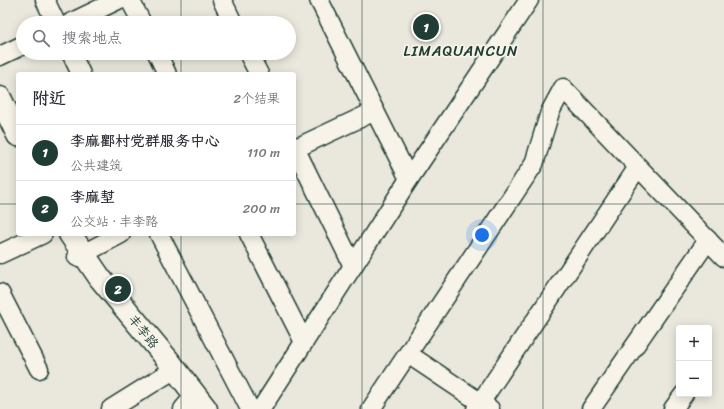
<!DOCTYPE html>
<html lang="zh">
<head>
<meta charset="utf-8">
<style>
  :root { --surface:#fff; --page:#f7f7f7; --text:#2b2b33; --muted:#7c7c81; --line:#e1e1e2; --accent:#1f3d34 }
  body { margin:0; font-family:Sriracha,"LXGW WenKai TC",sans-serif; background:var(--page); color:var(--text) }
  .controls { position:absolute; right:12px; bottom:12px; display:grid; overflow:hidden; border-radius:4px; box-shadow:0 2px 10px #0003 }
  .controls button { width:36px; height:36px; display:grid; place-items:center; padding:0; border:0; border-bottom:1px solid var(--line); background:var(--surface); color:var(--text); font:20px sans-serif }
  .you { position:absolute; left:482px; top:235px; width:14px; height:14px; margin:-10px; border:3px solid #fff; border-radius:50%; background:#1a73e8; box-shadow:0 0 0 6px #1a73e833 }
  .badge { display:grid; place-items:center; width:26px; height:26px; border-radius:50%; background:var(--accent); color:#fff; font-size:13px; font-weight:700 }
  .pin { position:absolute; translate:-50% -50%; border:2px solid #fff; box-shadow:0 1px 4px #0006 }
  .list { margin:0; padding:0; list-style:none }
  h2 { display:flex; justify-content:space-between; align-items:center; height:52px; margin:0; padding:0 16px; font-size:17px }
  h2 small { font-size:13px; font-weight:400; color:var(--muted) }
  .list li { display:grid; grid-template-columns:26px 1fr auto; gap:12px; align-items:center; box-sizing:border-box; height:56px; padding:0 16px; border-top:1px solid var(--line) }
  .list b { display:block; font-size:15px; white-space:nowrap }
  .list p { margin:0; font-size:13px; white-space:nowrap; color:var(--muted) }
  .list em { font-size:13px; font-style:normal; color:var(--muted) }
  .icon { flex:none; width:22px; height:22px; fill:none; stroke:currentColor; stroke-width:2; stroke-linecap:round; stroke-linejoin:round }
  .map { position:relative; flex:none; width:724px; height:409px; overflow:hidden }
  .search { position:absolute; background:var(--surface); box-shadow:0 2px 10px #0003; left:16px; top:16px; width:280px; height:44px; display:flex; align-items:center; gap:10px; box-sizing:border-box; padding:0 14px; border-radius:22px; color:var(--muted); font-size:15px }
  .panel { position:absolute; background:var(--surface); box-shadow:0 2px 10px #0003; left:16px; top:72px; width:280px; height:164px; border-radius:4px }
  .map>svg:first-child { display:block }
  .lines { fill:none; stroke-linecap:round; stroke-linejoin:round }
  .minor-casing { stroke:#1f3d34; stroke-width:21 }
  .major-casing { stroke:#1f3d34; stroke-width:25 }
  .minor { stroke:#f7f3e8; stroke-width:18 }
  .major { stroke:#f7f3e8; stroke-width:22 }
  .grid { fill:none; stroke:#1f3d34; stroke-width:1; stroke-opacity:0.55 }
  .labels { text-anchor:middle; stroke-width:3.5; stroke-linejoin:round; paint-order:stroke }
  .street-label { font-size:13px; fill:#1f3d34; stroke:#f7f3e8 }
  .quarter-label { font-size:15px; letter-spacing:1px; fill:#1f3d34; stroke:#f7f3e8 }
</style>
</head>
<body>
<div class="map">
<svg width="724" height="409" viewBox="0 0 724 409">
  <rect width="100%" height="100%" fill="#eae8dd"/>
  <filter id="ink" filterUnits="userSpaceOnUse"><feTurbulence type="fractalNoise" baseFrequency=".025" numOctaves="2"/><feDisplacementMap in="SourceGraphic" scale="8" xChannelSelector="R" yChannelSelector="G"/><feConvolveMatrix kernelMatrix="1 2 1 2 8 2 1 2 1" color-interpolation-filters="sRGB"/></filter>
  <g filter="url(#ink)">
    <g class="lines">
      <defs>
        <g id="minor">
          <polyline points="45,0 56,23"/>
          <polyline points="130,0 142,23"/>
          <polyline points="222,0 233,23"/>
          <polyline points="319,0 409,179"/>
          <polyline points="70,23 118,0"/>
          <polyline points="71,53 81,74"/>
          <polyline points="157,53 167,74"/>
          <polyline points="248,53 259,74"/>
          <polyline points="0,56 23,45"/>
          <polyline points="294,146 353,266"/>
          <polyline points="294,149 375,111"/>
          <polyline points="159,234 250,409"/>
          <polyline points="249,234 304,342"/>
          <polyline points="0,254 43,234"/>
          <polyline points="77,257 121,234"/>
          <polyline points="0,293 39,369"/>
          <polyline points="408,354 490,409"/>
          <polyline points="111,409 175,369"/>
          <polyline points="183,409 189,402 196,396"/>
          <polyline points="261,409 409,179 529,0"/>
          <polyline points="371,409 534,164 550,112 563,88 724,257"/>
          <polyline points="476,409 638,167"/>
          <polyline points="591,409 708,240"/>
          <polyline points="673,409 684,394"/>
        </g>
        <g id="major">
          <polyline points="0,98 18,135"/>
          <polyline points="70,234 100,278 168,360 206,409"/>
        </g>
      </defs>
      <!-- minor casing -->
      <use href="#minor" class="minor-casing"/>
      <!-- major casing -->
      <use href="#major" class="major-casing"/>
      <!-- minor -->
      <use href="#minor" class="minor"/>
      <!-- major -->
      <use href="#major" class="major"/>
    </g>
  </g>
  <!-- grid -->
  <path class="grid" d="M181 0V23M362 0V409M543 0V409M181 53V74M0 204H18M294 204H724M181 234V409"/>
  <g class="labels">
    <!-- street labels -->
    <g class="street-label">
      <text transform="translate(144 331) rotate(51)" y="5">丰李路</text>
    </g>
    <!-- quarter labels -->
    <g class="quarter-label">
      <text x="461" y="56">LIMAQUANCUN</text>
    </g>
  </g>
</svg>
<div class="controls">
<button>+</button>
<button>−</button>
</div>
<div class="you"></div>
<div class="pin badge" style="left:426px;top:27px">1</div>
<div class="pin badge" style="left:118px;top:289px">2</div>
<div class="search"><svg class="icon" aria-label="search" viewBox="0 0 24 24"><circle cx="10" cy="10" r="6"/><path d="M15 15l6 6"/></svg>搜索地点</div>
<section class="panel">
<h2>附近<small>2个结果</small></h2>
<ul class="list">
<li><span class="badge">1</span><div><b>李麻𨟠村党群服务中心</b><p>公共建筑</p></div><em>110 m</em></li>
<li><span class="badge">2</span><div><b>李麻堼</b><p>公交站 · 丰李路</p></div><em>200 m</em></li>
</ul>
</section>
</div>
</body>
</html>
